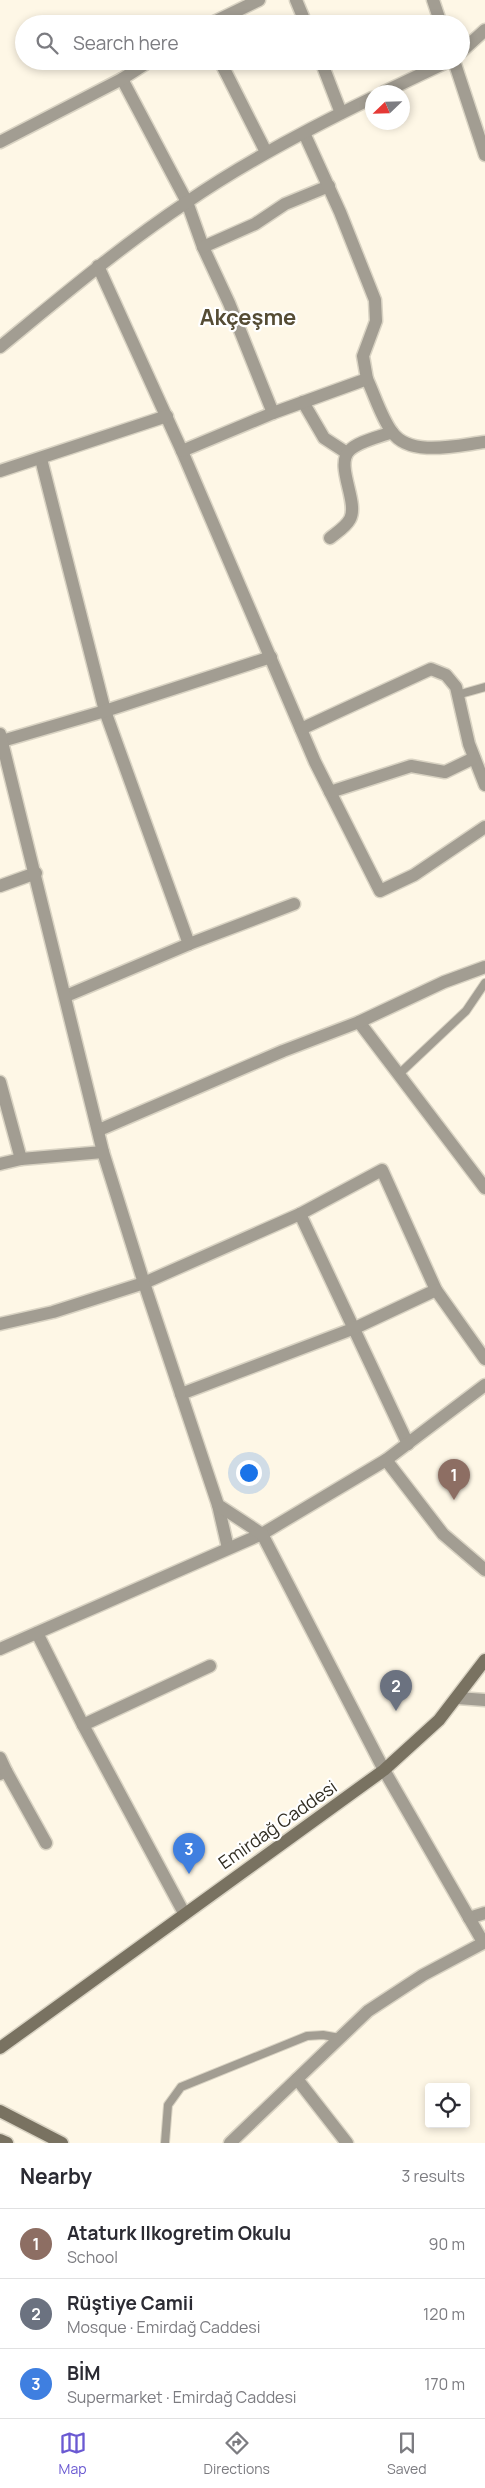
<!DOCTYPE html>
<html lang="en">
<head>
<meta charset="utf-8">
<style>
  :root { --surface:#fff; --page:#f7f7f7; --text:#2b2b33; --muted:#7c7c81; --line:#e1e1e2; --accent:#6a59d2 }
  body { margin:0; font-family:Manrope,sans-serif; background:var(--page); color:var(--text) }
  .controls { position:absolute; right:15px; bottom:15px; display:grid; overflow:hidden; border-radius:5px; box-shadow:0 2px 8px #0003 }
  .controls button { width:45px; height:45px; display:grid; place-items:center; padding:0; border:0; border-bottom:1px solid var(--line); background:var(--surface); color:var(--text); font:25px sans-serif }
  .compass { position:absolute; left:365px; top:85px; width:45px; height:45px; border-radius:50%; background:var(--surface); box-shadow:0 2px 8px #0003; rotate:247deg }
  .you { position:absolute; left:248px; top:1472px; width:18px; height:18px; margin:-12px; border:4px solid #fff; border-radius:50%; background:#1a73e8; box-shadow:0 0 0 8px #1a73e833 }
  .badge { display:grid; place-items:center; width:32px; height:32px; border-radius:50%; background:var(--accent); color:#fff; font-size:16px; font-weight:700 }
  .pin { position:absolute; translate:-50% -41px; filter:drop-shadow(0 1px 2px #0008) }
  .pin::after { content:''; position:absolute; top:26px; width:18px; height:15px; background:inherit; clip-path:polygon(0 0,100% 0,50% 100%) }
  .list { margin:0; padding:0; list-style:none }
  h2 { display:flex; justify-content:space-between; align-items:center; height:65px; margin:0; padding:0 20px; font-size:21px }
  h2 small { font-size:16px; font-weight:400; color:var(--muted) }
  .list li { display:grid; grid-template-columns:32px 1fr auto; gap:15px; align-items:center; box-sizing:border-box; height:70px; padding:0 20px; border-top:1px solid var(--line) }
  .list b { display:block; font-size:19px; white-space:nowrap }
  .list p { margin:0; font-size:16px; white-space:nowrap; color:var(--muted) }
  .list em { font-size:16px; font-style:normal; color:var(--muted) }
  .icon { flex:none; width:28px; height:28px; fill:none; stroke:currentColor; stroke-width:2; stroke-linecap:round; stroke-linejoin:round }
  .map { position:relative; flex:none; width:485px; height:2143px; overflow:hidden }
  .search { position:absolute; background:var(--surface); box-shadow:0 2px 8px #0003; left:15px; right:15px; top:15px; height:55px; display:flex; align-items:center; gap:12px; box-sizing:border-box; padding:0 18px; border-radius:28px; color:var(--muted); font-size:19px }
  .sheet { height:275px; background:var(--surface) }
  nav { display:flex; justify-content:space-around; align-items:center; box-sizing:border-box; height:70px; border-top:1px solid var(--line); background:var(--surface); font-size:14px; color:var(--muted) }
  nav a { display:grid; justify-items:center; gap:2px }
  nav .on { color:var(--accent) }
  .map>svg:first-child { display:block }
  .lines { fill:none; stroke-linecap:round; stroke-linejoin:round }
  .service-casing { stroke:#d9d3c3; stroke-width:10 }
  .minor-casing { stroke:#d9d3c3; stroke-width:15 }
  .tertiary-casing { stroke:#d9d3c3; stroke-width:15 }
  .secondary-casing { stroke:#d9d3c3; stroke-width:15 }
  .service { stroke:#a29d92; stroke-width:8 }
  .minor { stroke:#a29d92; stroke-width:12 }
  .tertiary { stroke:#a29d92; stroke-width:12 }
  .secondary { stroke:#797261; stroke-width:12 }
  .labels { text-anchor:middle; stroke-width:4.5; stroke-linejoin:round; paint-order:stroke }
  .street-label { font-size:18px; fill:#312d22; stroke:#fff }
  .district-label { font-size:22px; font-weight:bold; fill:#554c34; stroke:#fff }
</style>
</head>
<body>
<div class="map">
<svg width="485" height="2143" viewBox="0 0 485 2143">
  <rect width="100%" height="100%" fill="#fef7e6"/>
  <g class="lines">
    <defs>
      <g id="service">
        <polyline points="457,695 485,687"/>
        <polyline points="398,1075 466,1011 485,983"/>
        <polyline points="165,2143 168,2105 181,2087 307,2036 323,2035 340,2038"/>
      </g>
      <g id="minor">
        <polyline points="296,0 306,24"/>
        <polyline points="210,24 259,0"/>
        <polyline points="220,61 266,152"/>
        <polyline points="321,61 341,113"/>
        <polyline points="122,79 187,202 203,247 229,303 273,413"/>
        <polyline points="0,142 122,79 150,61"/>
        <polyline points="203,247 255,224 285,204 329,186"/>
        <polyline points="98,266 182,451 315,762 380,891 414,875 485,827"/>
        <path d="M367 379C375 396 381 417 392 432 410 458 459 445 485 442"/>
        <polyline points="303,402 324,438 347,453"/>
        <polyline points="182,451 273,413 367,379 363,356 376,321 375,300 340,212 304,133"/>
        <polyline points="41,459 105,711 189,944"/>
        <polyline points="0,471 167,416"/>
        <path d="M330 538C336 533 346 527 350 519 359 502 335 466 349 451 358 441 380 437 392 432"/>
        <polyline points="301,729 431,669 446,675 456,687 469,744 485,785"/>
        <polyline points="2,741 105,711 271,657"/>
        <polyline points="330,792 411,766 445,772 474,758"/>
        <polyline points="0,886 36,873"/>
        <polyline points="66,996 189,944 294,904"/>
        <polyline points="359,1022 485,1188"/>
        <polyline points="0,1082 21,1159"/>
        <polyline points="99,1130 283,1051 359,1022 444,982 485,967"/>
        <polyline points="0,1164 21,1159 103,1152"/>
        <polyline points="300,1214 408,1444"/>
        <polyline points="0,1324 53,1312 144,1283 300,1214 382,1170 436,1290 485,1359"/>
        <polyline points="181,1394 355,1328 436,1290"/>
        <polyline points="386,1460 443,1534 485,1570"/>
        <polyline points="218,1505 228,1548"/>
        <polyline points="37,1633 83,1725 184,1913"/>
        <polyline points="0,1649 262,1534 386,1460 485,1385"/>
        <polyline points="458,1698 485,1700"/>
        <polyline points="83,1725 210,1666"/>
        <polyline points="0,1758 6,1771 0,1774"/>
        <polyline points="6,1771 46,1843"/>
        <polyline points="469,1918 485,1913"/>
        <polyline points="297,2079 347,2143"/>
      </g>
      <g id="tertiary">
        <polyline points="433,0 441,24"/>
        <polyline points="461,52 485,30"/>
        <polyline points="454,61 485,155"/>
        <polyline points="384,92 449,61"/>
        <path d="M0 347C61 297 121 246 187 202 245 162 308 129 372 98"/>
        <polyline points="0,734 103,1152 144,1283 218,1505 262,1534 384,1770 483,1942"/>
        <polyline points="230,2143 368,2011 423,1975 485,1942"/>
      </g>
      <g id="secondary">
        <polyline points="0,2048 384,1770 439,1720 485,1660"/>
        <polyline points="0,2111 62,2143"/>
        <polyline points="0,2140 7,2143"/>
      </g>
    </defs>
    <!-- service casing -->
    <use href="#service" class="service-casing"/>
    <!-- minor casing -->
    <use href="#minor" class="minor-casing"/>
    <!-- tertiary casing -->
    <use href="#tertiary" class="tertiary-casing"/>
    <!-- secondary casing -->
    <use href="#secondary" class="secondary-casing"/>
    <!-- service -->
    <use href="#service" class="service"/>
    <!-- minor -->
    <use href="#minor" class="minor"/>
    <!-- tertiary -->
    <use href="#tertiary" class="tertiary"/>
    <!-- secondary -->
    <use href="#secondary" class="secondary"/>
  </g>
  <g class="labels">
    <!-- street labels -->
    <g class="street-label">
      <text transform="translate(278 1825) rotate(-35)" y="6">Emirdağ Caddesi</text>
    </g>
    <!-- district labels -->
    <g class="district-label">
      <text x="248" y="325">Akçeşme</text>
    </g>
  </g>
</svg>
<div class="controls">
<button><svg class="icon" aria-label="locate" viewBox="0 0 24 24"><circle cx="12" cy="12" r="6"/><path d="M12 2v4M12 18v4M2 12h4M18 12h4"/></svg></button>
</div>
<svg class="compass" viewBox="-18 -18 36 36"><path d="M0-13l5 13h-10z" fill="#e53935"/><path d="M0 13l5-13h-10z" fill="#7c7c81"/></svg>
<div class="you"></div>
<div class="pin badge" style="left:454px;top:1500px;background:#8d6e63">1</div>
<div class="pin badge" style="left:396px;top:1711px;background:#6b7280">2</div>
<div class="pin badge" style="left:189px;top:1874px;background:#3f7fe0">3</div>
<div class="search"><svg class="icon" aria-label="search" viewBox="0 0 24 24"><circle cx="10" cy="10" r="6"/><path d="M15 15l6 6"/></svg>Search here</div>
</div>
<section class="sheet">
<h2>Nearby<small>3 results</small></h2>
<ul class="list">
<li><span class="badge" style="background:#8d6e63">1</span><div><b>Ataturk Ilkogretim Okulu</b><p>School</p></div><em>90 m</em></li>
<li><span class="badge" style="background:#6b7280">2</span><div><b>Rüştiye Camii</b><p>Mosque · Emirdağ Caddesi</p></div><em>120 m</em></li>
<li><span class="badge" style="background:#3f7fe0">3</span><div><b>BİM</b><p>Supermarket · Emirdağ Caddesi</p></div><em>170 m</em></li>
</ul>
</section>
<nav>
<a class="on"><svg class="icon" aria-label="map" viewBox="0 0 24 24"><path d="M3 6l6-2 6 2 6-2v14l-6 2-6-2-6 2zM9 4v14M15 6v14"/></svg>Map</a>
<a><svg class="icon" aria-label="directions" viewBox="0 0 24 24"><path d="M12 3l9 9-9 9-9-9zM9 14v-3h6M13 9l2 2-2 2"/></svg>Directions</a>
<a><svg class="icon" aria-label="saved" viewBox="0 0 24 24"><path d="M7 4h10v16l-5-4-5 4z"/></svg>Saved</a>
</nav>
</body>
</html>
